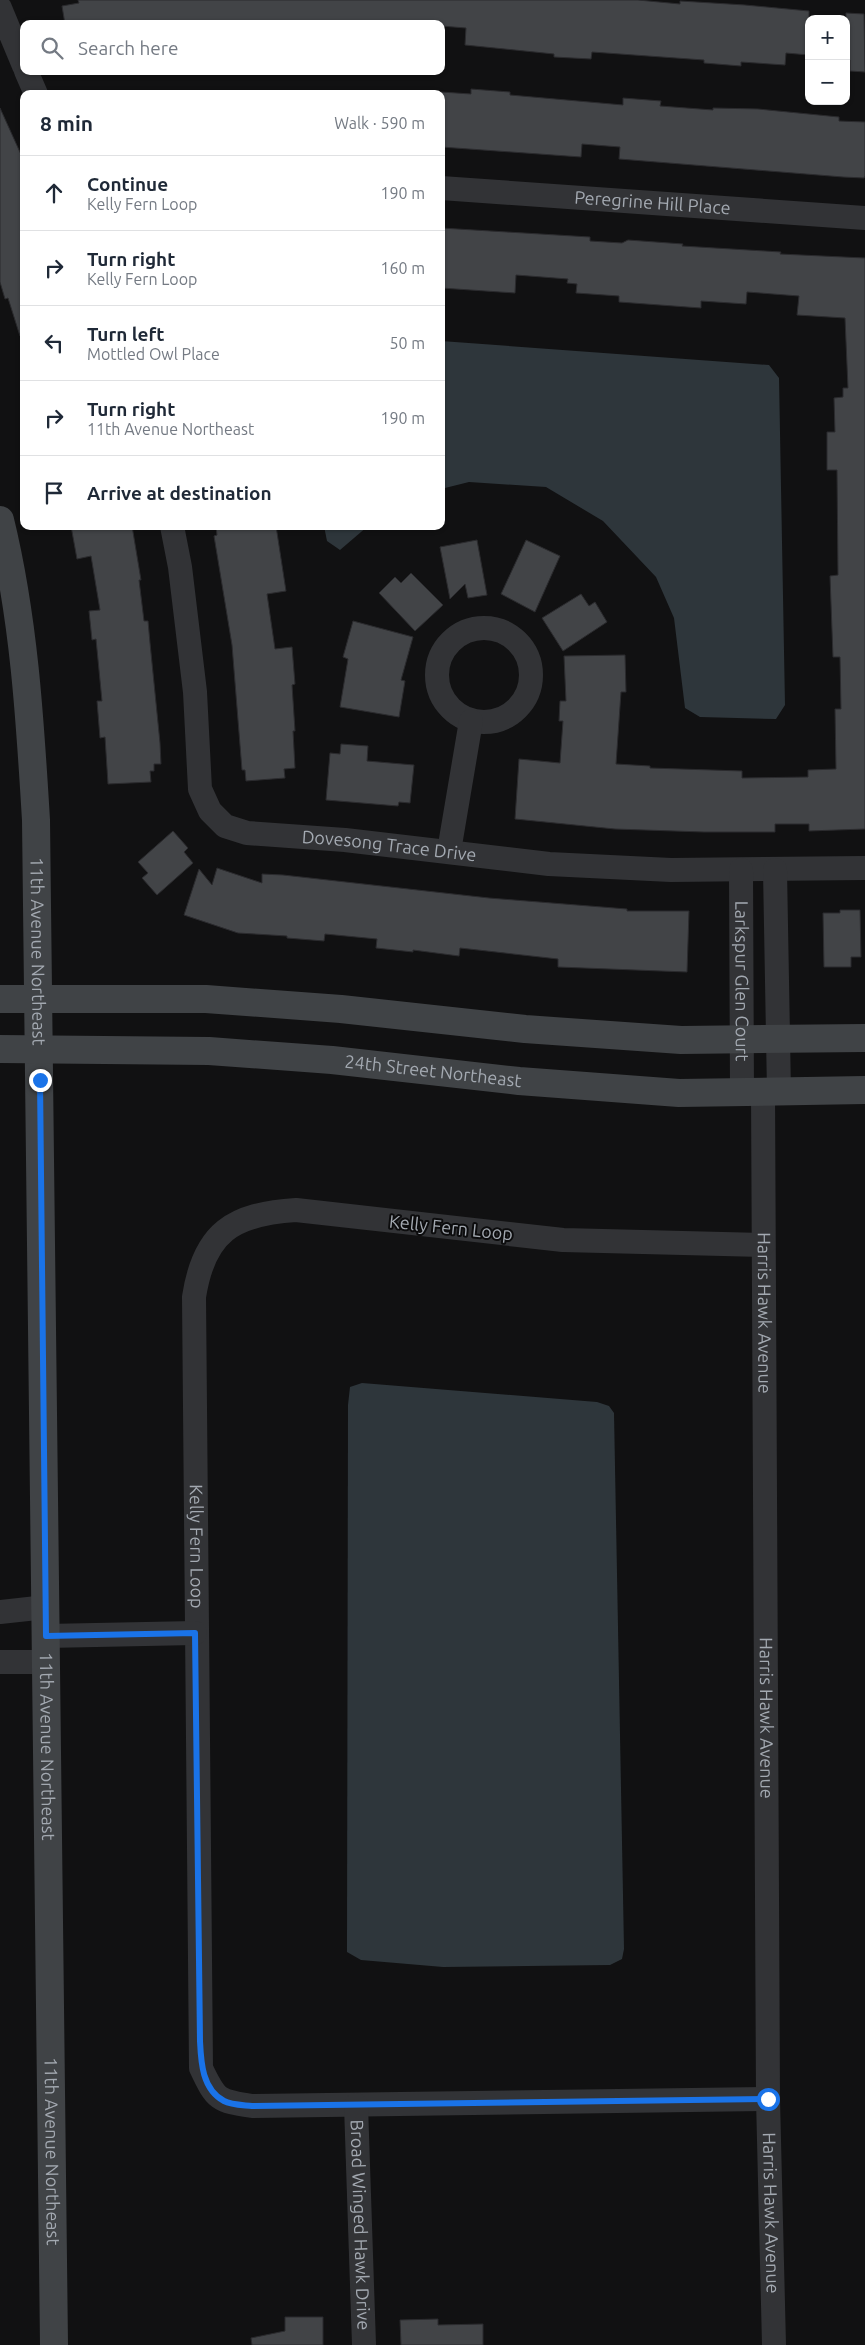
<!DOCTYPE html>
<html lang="en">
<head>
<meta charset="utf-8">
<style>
  :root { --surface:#fff; --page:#f6f6f7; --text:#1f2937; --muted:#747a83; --line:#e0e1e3 }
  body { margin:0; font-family:Ubuntu,sans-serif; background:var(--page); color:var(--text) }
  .controls { position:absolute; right:15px; top:15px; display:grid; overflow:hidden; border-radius:10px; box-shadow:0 1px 4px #0004 }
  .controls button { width:45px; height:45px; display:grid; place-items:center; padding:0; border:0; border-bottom:1px solid var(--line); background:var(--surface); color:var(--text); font:25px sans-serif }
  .stop { position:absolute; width:15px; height:15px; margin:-11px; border:4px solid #1a73e8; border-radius:50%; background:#fff }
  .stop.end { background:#1a73e8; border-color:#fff; box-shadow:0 1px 5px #0008 }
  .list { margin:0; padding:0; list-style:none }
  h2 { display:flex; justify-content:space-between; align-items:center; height:65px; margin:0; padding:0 20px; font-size:21px }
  h2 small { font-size:16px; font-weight:400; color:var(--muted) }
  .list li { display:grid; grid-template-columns:32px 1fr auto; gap:15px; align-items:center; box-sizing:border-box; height:75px; padding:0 20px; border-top:1px solid var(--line) }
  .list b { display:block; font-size:19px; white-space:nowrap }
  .list p { margin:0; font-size:16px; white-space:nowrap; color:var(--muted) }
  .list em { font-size:16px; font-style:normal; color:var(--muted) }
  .icon { flex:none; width:28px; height:28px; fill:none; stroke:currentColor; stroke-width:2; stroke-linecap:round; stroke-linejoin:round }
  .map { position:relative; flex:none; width:865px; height:2345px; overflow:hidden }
  .search { position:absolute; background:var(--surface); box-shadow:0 1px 4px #0004; left:20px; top:20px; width:425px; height:55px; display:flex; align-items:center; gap:12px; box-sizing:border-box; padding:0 18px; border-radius:10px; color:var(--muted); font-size:19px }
  .panel { position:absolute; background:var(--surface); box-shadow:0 1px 4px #0004; left:20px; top:90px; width:425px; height:440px; border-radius:10px }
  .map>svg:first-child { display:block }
  .water { fill:#2e363b }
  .building { fill:#424447; stroke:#2b2b2e }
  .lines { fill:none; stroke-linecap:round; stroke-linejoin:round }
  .street { stroke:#323336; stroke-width:24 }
  .secondary { stroke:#404346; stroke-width:28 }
  .route { stroke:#1a73e8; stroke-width:6 }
  .labels { text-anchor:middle; stroke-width:4; stroke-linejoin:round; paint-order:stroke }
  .street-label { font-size:18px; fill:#a3a9b1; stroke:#0c0c0d }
</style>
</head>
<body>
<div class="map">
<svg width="865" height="2345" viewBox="0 0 865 2345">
  <rect width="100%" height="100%" fill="#111112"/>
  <!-- water -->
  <g class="water">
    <polygon points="441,341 769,365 779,378 785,705 776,719 700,717 685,708 674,618 656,577 603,521 546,487 469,482 441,489"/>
    <polygon points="324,526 368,526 340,550 327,541"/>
    <polygon points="362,1383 597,1402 609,1406 614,1413 624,1949 622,1959 610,1965 443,1967 361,1960 347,1952 348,1405 350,1387"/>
  </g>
  <!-- building -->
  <g class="building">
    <polygon points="78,0 638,0 680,4 680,1 745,5 809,11 809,55 786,53 785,65 741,62 741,66 704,63 704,60 592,52 591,59 554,57 554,54 465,45 466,28 441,26 441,24 65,24 62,6 79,3"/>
    <polygon points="846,13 864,14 865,72 850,71 850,60 846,59"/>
    <polygon points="471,89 510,92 510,95 623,105 623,98 661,101 660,106 713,110 713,108 758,109 839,117 839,121 865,122 865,176 864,178 843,177 619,159 620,147 582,144 581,157 441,147 441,92 471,94"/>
    <polygon points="0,108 24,161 24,335 20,336 8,298 5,299 0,282"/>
    <polygon points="441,228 590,237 590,241 622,243 628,240 683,244 682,246 781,252 780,254 865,258 865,829 809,831 809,824 775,824 775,832 704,832 615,829 515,819 519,759 560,763 563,721 559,721 560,701 566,701 564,656 625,655 626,692 621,692 616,764 650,766 650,768 742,771 742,778 808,777 808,770 836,769 835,709 841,709 840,657 833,657 830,576 838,575 837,470 827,470 827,432 835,432 834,398 843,397 843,388 848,388 845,318 797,315 799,296 747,292 746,304 701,301 701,308 619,302 619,296 576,293 577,284 567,283 568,279 516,275 515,293 441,288"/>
    <polygon points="71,526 132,526 141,580 139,580 144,621 148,621 150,643 160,743 161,764 154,764 154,771 150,771 151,782 108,784 105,737 100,738 97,701 102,701 96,639 92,640 89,611 100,610 91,556 77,559"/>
    <polygon points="216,526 276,526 286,591 267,594 275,649 292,647 295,684 292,685 295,731 293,731 295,768 284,769 285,778 246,781 245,770 242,770 232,645 214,536 217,535"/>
    <polygon points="477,540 487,595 468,598 465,584 450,599 440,547"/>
    <polygon points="526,540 560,556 535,612 501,594"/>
    <polygon points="411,573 443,605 415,631 379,593 395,577 401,583"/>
    <polygon points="581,594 589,606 595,602 607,622 563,651 542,618"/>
    <polygon points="353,621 413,637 401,680 405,681 399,717 340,707 348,659 343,657"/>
    <polygon points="341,744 368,746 367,761 414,765 410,803 399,802 398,806 326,800 330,753 340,754"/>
    <polygon points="173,831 188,848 184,852 193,863 157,895 142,878 148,873 138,862"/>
    <polygon points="217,868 262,883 262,874 283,875 489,898 627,909 627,911 689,911 687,972 558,967 558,959 460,948 459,956 413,950 413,952 376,948 377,939 325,934 324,941 287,938 287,936 238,933 184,915 199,869 212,885"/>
    <polygon points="840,910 860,910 861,957 851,957 851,967 824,967 823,913 840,913"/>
    <polygon points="285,2317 323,2317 323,2345 252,2345 251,2338 285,2331"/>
    <polygon points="438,2319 438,2325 483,2324 483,2345 401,2345 400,2320"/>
  </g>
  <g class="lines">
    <!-- street -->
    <g class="street">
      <polyline points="0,8 24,66"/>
      <polyline points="26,71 36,94"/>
      <path id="s1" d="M441 188 865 218"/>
      <path id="s2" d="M172 526 180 567 195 692 200 789 210 811 225 826 247 833 345 840 549 864 671 870 865 868"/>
      <circle cx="484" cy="675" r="47"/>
      <polyline points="449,851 471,721"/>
      <path id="s3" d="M741 870 742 1092"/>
      <polyline points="775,870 779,1092"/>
      <path id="s4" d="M763 1092 768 2099 774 2345"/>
      <path id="s5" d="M763 1245 563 1240 296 1210C233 1214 204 1232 194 1297L201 2068C216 2100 218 2101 252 2106L768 2099"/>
      <polyline points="0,1612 46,1607"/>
      <polyline points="46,1636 195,1633"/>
      <polyline points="0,1662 47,1662"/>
      <path id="s6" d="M356 2105 364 2345"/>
    </g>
    <!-- secondary -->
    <g class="secondary">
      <path id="s7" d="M0 520C24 618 30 720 36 820L54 2345"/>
      <polyline points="0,999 206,999 341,1009 525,1029 681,1040 865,1038"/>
      <path id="s8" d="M0 1049 209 1051 332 1060 519 1081 679 1093 865 1090"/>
    </g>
  </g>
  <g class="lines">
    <!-- route -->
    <path class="route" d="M40 1080 46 1636 195 1633 200 2041C201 2062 202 2089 224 2101 231 2105 244 2105 252 2106L768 2099"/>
  </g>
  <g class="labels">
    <!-- street labels -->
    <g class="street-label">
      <text dy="6" stroke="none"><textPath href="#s1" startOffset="212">Peregrine Hill Place</textPath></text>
      <text dy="6" stroke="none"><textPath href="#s2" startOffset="476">Dovesong Trace Drive</textPath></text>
      <text dy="6" stroke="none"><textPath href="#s7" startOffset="434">11th Avenue Northeast</textPath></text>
      <text dy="6" stroke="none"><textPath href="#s3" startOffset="111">Larkspur Glen Court</textPath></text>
      <text dy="6" stroke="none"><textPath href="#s8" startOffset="434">24th Street Northeast</textPath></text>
      <text transform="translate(451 1228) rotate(6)" y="6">Kelly Fern Loop</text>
      <text dy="6" stroke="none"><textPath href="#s4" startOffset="221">Harris Hawk Avenue</textPath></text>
      <text dy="6" stroke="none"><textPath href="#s5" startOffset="868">Kelly Fern Loop</textPath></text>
      <text dy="6" stroke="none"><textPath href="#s4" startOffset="626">Harris Hawk Avenue</textPath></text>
      <text dy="6" stroke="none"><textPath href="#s7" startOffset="1229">11th Avenue Northeast</textPath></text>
      <text dy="6" stroke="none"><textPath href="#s7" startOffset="1634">11th Avenue Northeast</textPath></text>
      <text dy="6" stroke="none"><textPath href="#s4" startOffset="1121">Harris Hawk Avenue</textPath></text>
      <text dy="6" stroke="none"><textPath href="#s6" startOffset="120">Broad Winged Hawk Drive</textPath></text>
    </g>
  </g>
</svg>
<div class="controls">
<button>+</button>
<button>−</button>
</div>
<div class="stop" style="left:768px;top:2099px"></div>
<div class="stop end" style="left:40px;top:1080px"></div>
<div class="search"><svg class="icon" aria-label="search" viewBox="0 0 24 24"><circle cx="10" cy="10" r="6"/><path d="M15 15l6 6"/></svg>Search here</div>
<section class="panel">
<h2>8 min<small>Walk · 590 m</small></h2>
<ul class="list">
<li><svg class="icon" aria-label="ahead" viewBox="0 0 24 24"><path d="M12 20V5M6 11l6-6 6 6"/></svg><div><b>Continue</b><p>Kelly Fern Loop</p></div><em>190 m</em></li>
<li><svg class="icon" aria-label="right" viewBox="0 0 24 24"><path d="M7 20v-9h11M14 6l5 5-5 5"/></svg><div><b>Turn right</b><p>Kelly Fern Loop</p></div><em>160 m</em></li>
<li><svg class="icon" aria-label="left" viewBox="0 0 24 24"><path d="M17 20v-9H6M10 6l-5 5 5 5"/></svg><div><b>Turn left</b><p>Mottled Owl Place</p></div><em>50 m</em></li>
<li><svg class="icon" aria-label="right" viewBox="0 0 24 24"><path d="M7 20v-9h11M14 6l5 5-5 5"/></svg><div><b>Turn right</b><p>11th Avenue Northeast</p></div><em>190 m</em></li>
<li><svg class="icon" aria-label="arrive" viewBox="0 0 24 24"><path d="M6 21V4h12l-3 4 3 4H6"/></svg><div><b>Arrive at destination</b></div></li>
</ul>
</section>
</div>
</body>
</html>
